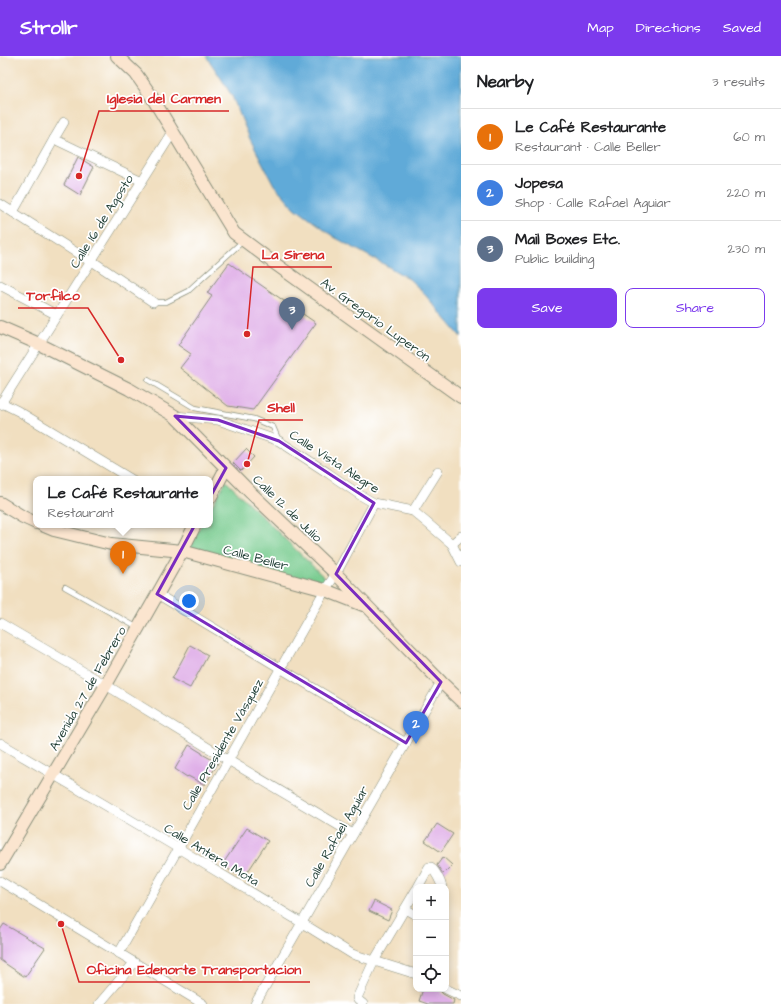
<!DOCTYPE html>
<html lang="en">
<head>
<meta charset="utf-8">
<style>
  :root { --surface:#fff; --page:#f6f6f6; --text:#202124; --muted:#757577; --line:#e0e0e0; --accent:#7c3aed }
  body { margin:0; font-family:"Architects Daughter",sans-serif; background:var(--page); color:var(--text) }
  .controls { position:absolute; right:12px; bottom:12px; display:grid; overflow:hidden; border-radius:8px; box-shadow:0 2px 10px #0003 }
  .controls button { width:36px; height:36px; display:grid; place-items:center; padding:0; border:0; border-bottom:1px solid var(--line); background:var(--surface); color:var(--text); font:20px sans-serif }
  .you { position:absolute; left:189px; top:545px; width:14px; height:14px; margin:-10px; border:3px solid #fff; border-radius:50%; background:#1a73e8; box-shadow:0 0 0 6px #1a73e833 }
  .badge { display:grid; place-items:center; width:26px; height:26px; border-radius:50%; background:var(--accent); color:#fff; font-size:13px; font-weight:700 }
  .pin { position:absolute; translate:-50% -33px; filter:drop-shadow(0 1px 2px #0008) }
  .pin::after { content:''; position:absolute; top:21px; width:14px; height:12px; background:inherit; clip-path:polygon(0 0,100% 0,50% 100%) }
  .popup { position:absolute; left:33px; top:420px; width:180px; height:52px; box-sizing:border-box; display:grid; place-content:center; border-radius:8px; background:var(--surface); filter:drop-shadow(0 1px 3px #0005); font-size:13px; white-space:nowrap; color:var(--muted) }
  .popup b { font-size:15px; color:var(--text) }
  .popup::after { content:''; position:absolute; left:50%; top:100%; margin-left:-8px; border:8px solid transparent; border-top-color:var(--surface) }
  .list { margin:0; padding:0; list-style:none }
  h2 { display:flex; justify-content:space-between; align-items:center; height:52px; margin:0; padding:0 16px; font-size:17px }
  h2 small { font-size:13px; font-weight:400; color:var(--muted) }
  .list li { display:grid; grid-template-columns:26px 1fr auto; gap:12px; align-items:center; box-sizing:border-box; height:56px; padding:0 16px; border-top:1px solid var(--line) }
  .list b { display:block; font-size:15px; white-space:nowrap }
  .list p { margin:0; font-size:13px; white-space:nowrap; color:var(--muted) }
  .list em { font-size:13px; font-style:normal; color:var(--muted) }
  .actions { display:flex; gap:8px; padding:12px 16px }
  .actions a { flex:1; padding:9px 0; border:1px solid var(--accent); border-radius:8px; text-align:center; font-size:14px; color:var(--accent) }
  .actions .main { background:var(--accent); color:#fff }
  .icon { flex:none; width:22px; height:22px; fill:none; stroke:currentColor; stroke-width:2; stroke-linecap:round; stroke-linejoin:round }
  .map { position:relative; flex:none; width:461px; height:948px; overflow:hidden }
  header { display:flex; align-items:center; gap:24px; box-sizing:border-box; height:56px; padding:0 20px; background:var(--accent); color:#fff }
  header strong { font-size:19px }
  nav { display:flex; gap:22px; margin-inline-start:auto; font-size:14px }
  main { display:flex }
  aside { flex:1; background:var(--surface) }
  .map>svg:first-child { display:block }
  .green { fill:#77cb8e; stroke:#4b8461 }
  .water { fill:#61aad8; stroke:#407486 }
  .building { fill:#e0b0e8 }
  .lines { fill:none; stroke-linecap:round; stroke-linejoin:round }
  .lane-casing { stroke:#888e7a; stroke-width:6 }
  .street-casing { stroke:#888e7a; stroke-width:10 }
  .secondary-casing { stroke:#888e7a; stroke-width:14 }
  .lane { stroke:#fff; stroke-width:4.5 }
  .street { stroke:#fff; stroke-width:9 }
  .secondary { stroke:#fbe5cf; stroke-width:12 }
  .marked { fill:none; stroke:#7b2cbf; stroke-width:3; stroke-linejoin:round }
  .labels { text-anchor:middle; stroke-width:3.5; stroke-linejoin:round; paint-order:stroke }
  .street-label { font-size:13px; fill:#1f3d34; stroke:#fff }
  .leader { fill:none; stroke:#d62828; stroke-width:1.5 }
  .callout-dot { fill:#d62828; stroke:#fff; stroke-width:1.5 }
  .callout-label { font-size:14px; text-anchor:middle; font-weight:bold; fill:#d62828; stroke:#fff; stroke-width:3.5; stroke-linejoin:round; paint-order:stroke }
</style>
</head>
<body>
<header>
<strong>Strollr</strong>
<nav><a>Map</a><a>Directions</a><a>Saved</a></nav>
</header>
<main>
<div class="map">
<svg width="461" height="948" viewBox="0 0 461 948">
  <rect width="100%" height="100%" fill="#fff"/>
  <filter id="ink" filterUnits="userSpaceOnUse"><feTurbulence type="fractalNoise" baseFrequency=".025" numOctaves="2"/><feDisplacementMap in="SourceGraphic" scale="8" xChannelSelector="R" yChannelSelector="G"/><feConvolveMatrix kernelMatrix="1 2 1 2 8 2 1 2 1" color-interpolation-filters="sRGB"/></filter>
  <filter id="wash" filterUnits="userSpaceOnUse"><feTurbulence type="fractalNoise" baseFrequency=".012" numOctaves="4" result="noise"/><feDisplacementMap in="SourceGraphic" scale="16" xChannelSelector="R" yChannelSelector="G"/><feGaussianBlur stdDeviation="0.9" result="paint"/><feColorMatrix in="noise" values="0 0 0 0 0 0 0 0 0 0 0 0 0 0 0 0 0 1.4 0 .05"/><feComposite in="paint" operator="in"/></filter>
  <g filter="url(#wash)">
    <rect width="100%" height="100%" fill="#f1dfc0"/>
    <!-- green -->
    <polygon class="green" points="226,425 344,541 188,493 201,469 210,469 210,453"/>
    <!-- water -->
    <polygon class="water" points="206,0 461,0 461,281 421,234 409,223 389,211 334,181 295,152 274,129 250,83 232,40 219,19"/>
    <g id="blocks">
      <!-- building -->
      <g class="building">
        <polygon points="78,101 94,111 80,139 64,129"/>
        <polygon points="229,207 316,267 253,354 228,350 180,312 191,298 178,289 212,240 207,237"/>
        <polygon points="246,393 254,401 241,415 233,407"/>
        <polygon points="190,589 208,599 190,632 172,623"/>
        <polygon points="189,689 202,697 202,698 218,707 205,729 188,720 187,721 175,713"/>
        <polygon points="437,768 453,778 441,796 425,785"/>
        <polygon points="247,772 268,785 243,823 222,809"/>
        <polygon points="443,801 452,809 443,818 437,809"/>
        <polygon points="374,845 392,854 388,864 369,855"/>
        <polygon points="4,868 45,892 25,921 0,904 0,874"/>
        <polygon points="423,933 440,933 441,936 443,938 454,944 453,948 428,948 419,945"/>
      </g>
    </g>
  </g>
  <g filter="url(#ink)">
    <use href="#blocks" fill-opacity="0" stroke="#888e7a" stroke-width="1"/>
    <g class="lines">
      <defs>
        <g id="lane">
          <polyline points="153,246 166,246 188,235 243,185"/>
          <polyline points="148,324 195,352 254,363 273,371 279,385"/>
          <polyline points="65,531 138,572"/>
        </g>
        <g id="street">
          <polyline points="54,83 64,66"/>
          <polyline points="0,148 88,204 92,205 153,246"/>
          <polyline points="13,156 54,83 142,125"/>
          <polyline points="0,229 57,259"/>
          <polyline points="0,346 18,355 131,423"/>
          <polyline points="0,349 173,76"/>
          <polyline points="175,360 218,364 279,385 328,417 360,439 374,447 413,455 452,488 461,506"/>
          <polyline points="413,455 438,415"/>
          <polyline points="452,488 461,480"/>
          <polyline points="157,538 280,612 406,687"/>
          <polyline points="0,567 106,629 228,704 353,778"/>
          <polyline points="0,687 178,792 302,867 352,898 416,918"/>
          <polyline points="0,825 203,948"/>
          <path d="M418 831 429 811H431C436 817 440 823 442 831"/>
          <polyline points="405,853 416,859"/>
          <polyline points="119,897 325,534 336,518 374,447"/>
          <polyline points="446,933 461,940"/>
          <polyline points="99,948 134,907"/>
          <polyline points="255,948 441,626"/>
          <polyline points="363,948 358,944 357,942 374,905 416,834"/>
        </g>
        <g id="secondary">
          <polyline points="117,0 136,18 150,38 234,177 274,207 461,341"/>
          <polyline points="0,271 39,288 129,333 175,360 251,437 336,518 367,550 441,626 461,645"/>
          <polyline points="210,442 226,412"/>
          <polyline points="0,447 23,461 36,467"/>
          <polyline points="42,469 54,474 111,488 182,495 325,534 363,549"/>
          <polyline points="0,808 106,629 182,495 195,469"/>
        </g>
      </defs>
      <!-- lane casing -->
      <use href="#lane" class="lane-casing"/>
      <!-- street casing -->
      <use href="#street" class="street-casing"/>
      <!-- secondary casing -->
      <use href="#secondary" class="secondary-casing"/>
      <!-- lane -->
      <use href="#lane" class="lane"/>
      <!-- street -->
      <use href="#street" class="street"/>
      <!-- secondary -->
      <use href="#secondary" class="secondary"/>
    </g>
  </g>
  <!-- marked area -->
  <path class="marked" d="M175 360 218 364 279 385 374 447 336 518 441 626 406 687 157 538 226 412Z"/>
  <g class="labels">
    <!-- street labels -->
    <g class="street-label">
      <text transform="translate(101 165) rotate(-58)" y="5">Calle 16 de Agosto</text>
      <text transform="translate(376 263) rotate(36)" y="5">Av. Gregorio Luperón</text>
      <text transform="translate(335 405) rotate(33)" y="5">Calle Vista Alegre</text>
      <text transform="translate(288 452) rotate(44)" y="5">Calle 12 de Julio</text>
      <text transform="translate(256 501) rotate(15)" y="5">Calle Beller</text>
      <text transform="translate(87 632) rotate(-60)" y="5">Avenida 27 de Febrero</text>
      <text transform="translate(222 688) rotate(-60)" y="5">Calle Presidente Vásquez</text>
      <text transform="translate(336 780) rotate(-60)" y="5">Calle Rafael Aguiar</text>
      <text transform="translate(212 798) rotate(31)" y="5">Calle Antera Mota</text>
    </g>
  </g>
  <!-- callouts -->
  <path class="leader" d="M79 120L99 55H229M247 278L253 211H332M121 304L88 252H18M247 408L259 364H303M61 868L79 926H310"/>
  <g class="callout-dot">
    <circle cx="79" cy="120" r="4"/>
    <circle cx="247" cy="278" r="4"/>
    <circle cx="121" cy="304" r="4"/>
    <circle cx="247" cy="408" r="4"/>
    <circle cx="61" cy="868" r="4"/>
  </g>
  <g class="callout-label">
    <text x="164" y="47">Iglesia del Carmen</text>
    <text x="293" y="203">La Sirena</text>
    <text x="53" y="244">Torfilco</text>
    <text x="281" y="356">Shell</text>
    <text x="194" y="918">Oficina Edenorte Transportacion</text>
  </g>
</svg>
<div class="controls">
<button>+</button>
<button>−</button>
<button><svg class="icon" aria-label="locate" viewBox="0 0 24 24"><circle cx="12" cy="12" r="6"/><path d="M12 2v4M12 18v4M2 12h4M18 12h4"/></svg></button>
</div>
<div class="you"></div>
<div class="pin badge" style="left:123px;top:518px;background:#e8710a">1</div>
<div class="popup"><b>Le Café Restaurante</b>Restaurant</div>
<div class="pin badge" style="left:416px;top:688px;background:#3f7fe0">2</div>
<div class="pin badge" style="left:292px;top:274px;background:#5c6f8a">3</div>
</div>
<aside>
<h2>Nearby<small>3 results</small></h2>
<ul class="list">
<li><span class="badge" style="background:#e8710a">1</span><div><b>Le Café Restaurante</b><p>Restaurant · Calle Beller</p></div><em>60 m</em></li>
<li><span class="badge" style="background:#3f7fe0">2</span><div><b>Jopesa</b><p>Shop · Calle Rafael Aguiar</p></div><em>220 m</em></li>
<li><span class="badge" style="background:#5c6f8a">3</span><div><b>Mail Boxes Etc.</b><p>Public building</p></div><em>230 m</em></li>
</ul>
<div class="actions"><a class="main">Save</a><a>Share</a></div>
</aside>
</main>
</body>
</html>
